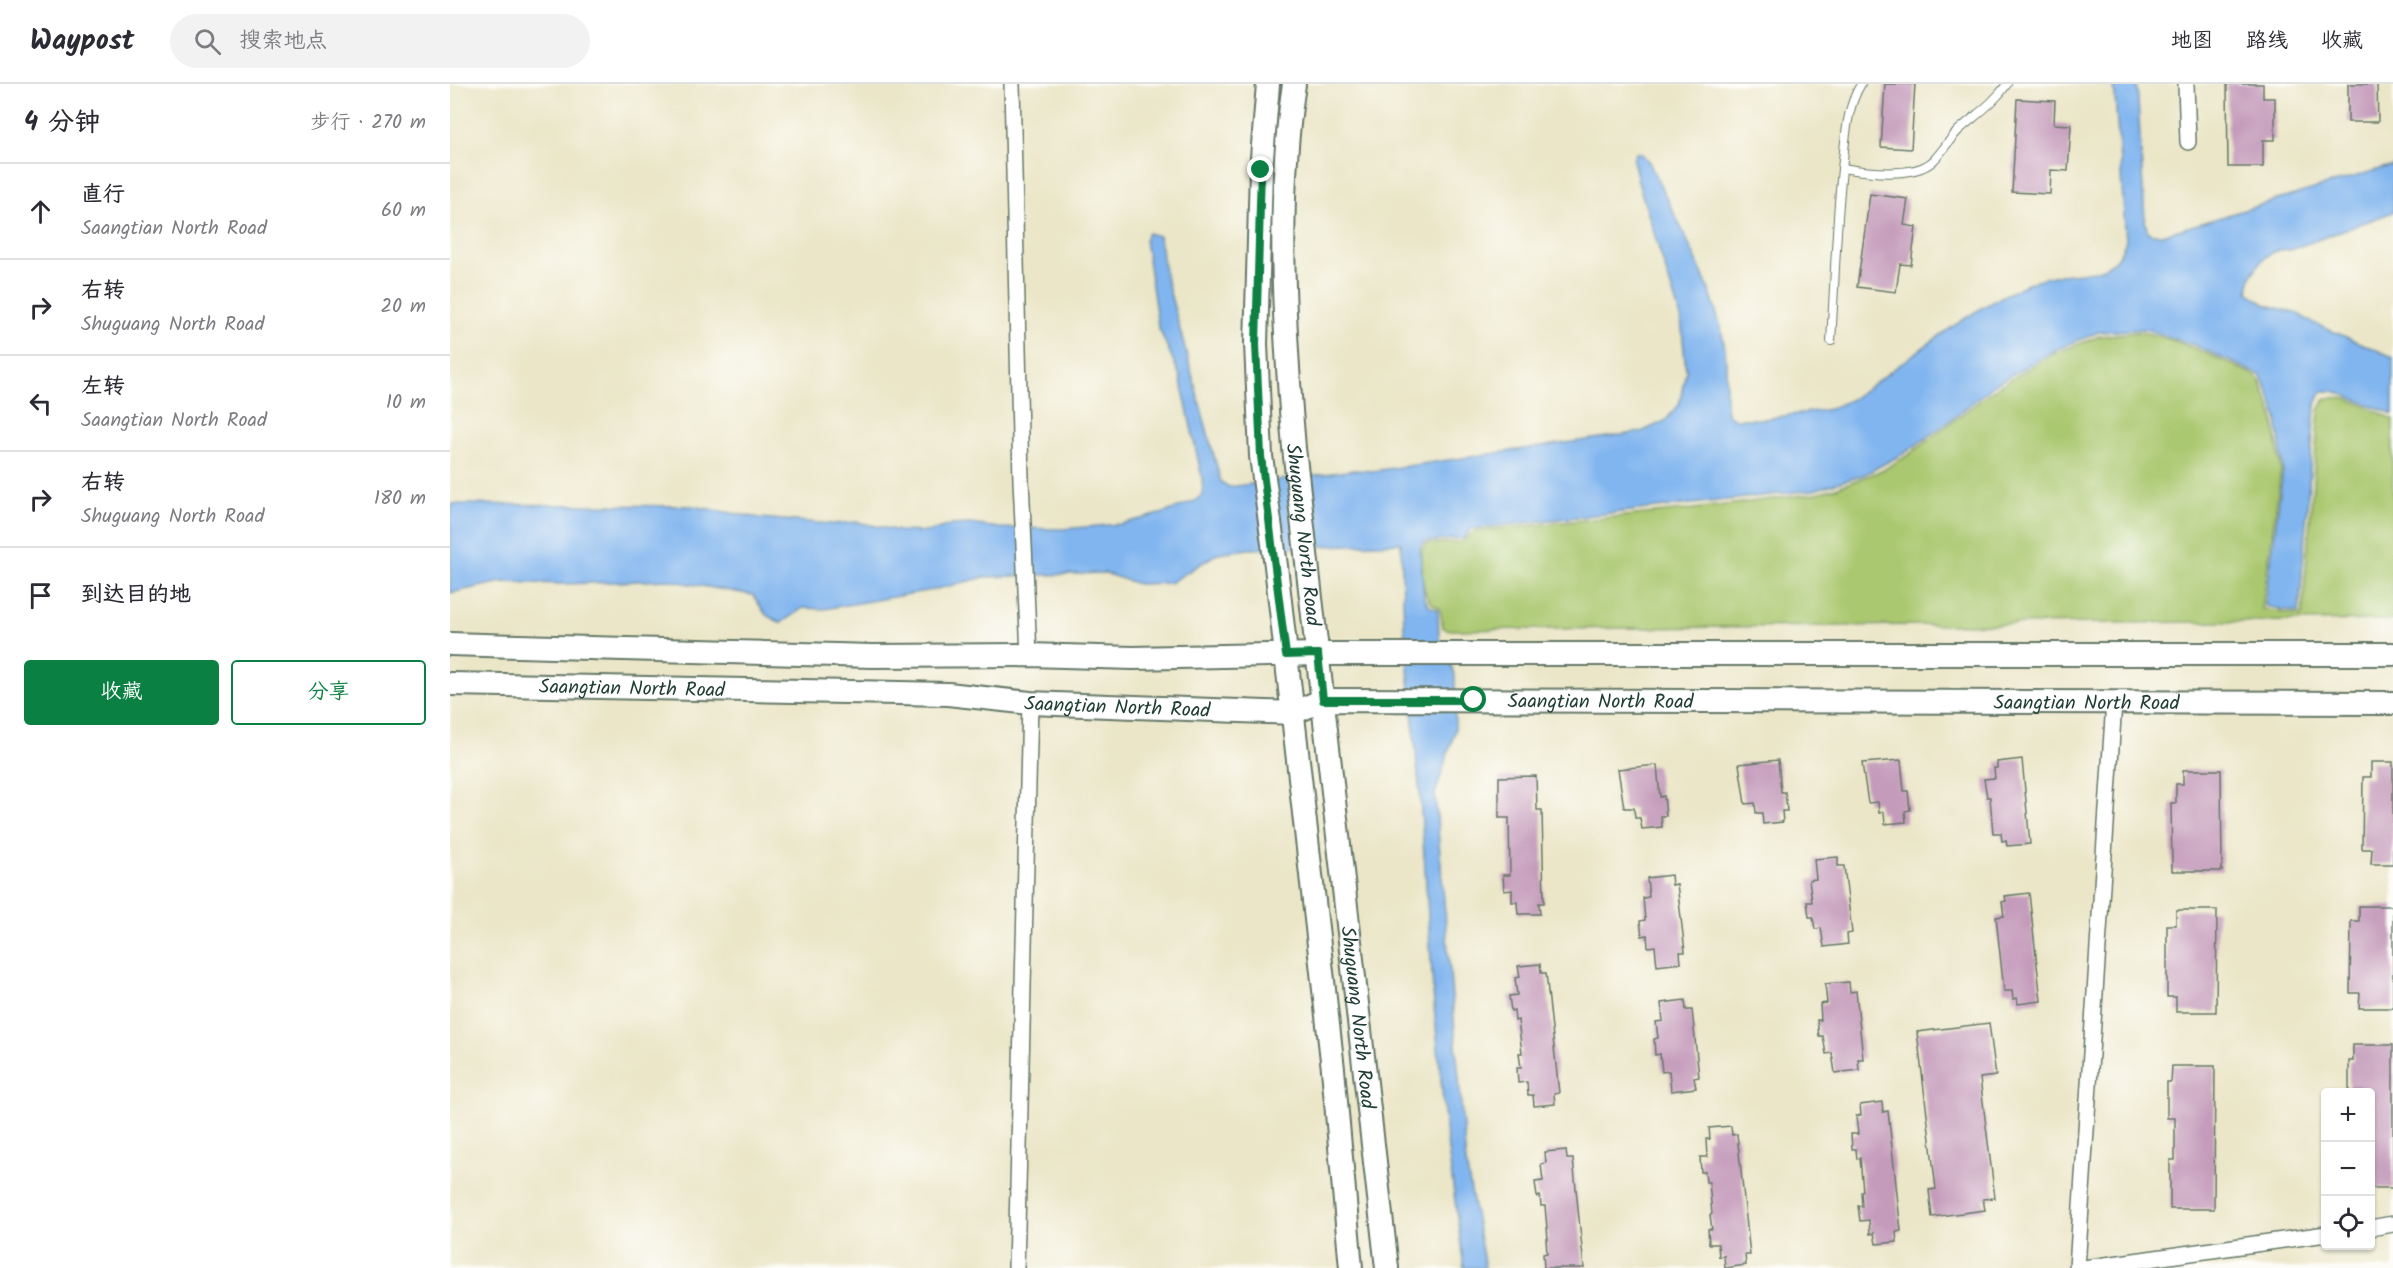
<!DOCTYPE html>
<html lang="zh">
<head>
<meta charset="utf-8">
<style>
  :root { --surface:#fff; --page:#f2f2f3; --text:#2b2b33; --muted:#7c7c81; --line:#e1e1e2; --accent:#0b8043 }
  body { margin:0; font-family:Kalam,"LXGW WenKai TC",sans-serif; background:var(--page); color:var(--text) }
  .controls { position:absolute; right:18px; bottom:18px; display:grid; overflow:hidden; border-radius:6px; box-shadow:0 2px 4px #0004 }
  .controls button { width:54px; height:54px; display:grid; place-items:center; padding:0; border:0; border-bottom:2px solid var(--line); background:var(--surface); color:var(--text); font:30px sans-serif }
  .stop { position:absolute; width:18px; height:18px; margin:-14px; border:4px solid #0b8043; border-radius:50%; background:#fff }
  .stop.end { background:#0b8043; border-color:#fff; box-shadow:0 2px 6px #0008 }
  .list { margin:0; padding:0; list-style:none }
  h2 { display:flex; justify-content:space-between; align-items:center; height:78px; margin:0; padding:0 24px; font-size:26px }
  h2 small { font-size:20px; font-weight:400; color:var(--muted) }
  .list li { display:grid; grid-template-columns:39px 1fr auto; gap:18px; align-items:center; box-sizing:border-box; height:96px; padding:0 24px; border-top:2px solid var(--line) }
  .list b { display:block; font-size:22px; white-space:nowrap }
  .list p { margin:0; font-size:20px; white-space:nowrap; color:var(--muted) }
  .list em { font-size:20px; font-style:normal; color:var(--muted) }
  .actions { display:flex; gap:12px; padding:18px 24px }
  .actions a { flex:1; padding:14px 0; border:2px solid var(--accent); border-radius:6px; text-align:center; font-size:21px; color:var(--accent) }
  .actions .main { background:var(--accent); color:#fff }
  .icon { flex:none; width:33px; height:33px; fill:none; stroke:currentColor; stroke-width:2; stroke-linecap:round; stroke-linejoin:round }
  .map { position:relative; flex:none; width:1943px; height:1184px; overflow:hidden }
  header { display:flex; align-items:center; gap:36px; box-sizing:border-box; height:84px; padding:0 30px; background:var(--surface); border-bottom:2px solid var(--line) }
  header strong { font-size:28px }
  nav { display:flex; gap:33px; margin-inline-start:auto; font-size:21px }
  .search { width:420px; height:54px; background:var(--page); display:flex; align-items:center; gap:15px; box-sizing:border-box; padding:0 21px; border-radius:33px; color:var(--muted); font-size:22px }
  main { display:flex }
  aside { flex:1; background:var(--surface) }
  .map>svg:first-child { display:block }
  .green { fill:#aac86f; stroke:#648252; stroke-width:1.5 }
  .water { fill:#81b5ef; stroke:#507992; stroke-width:1.5 }
  .building { fill:#c49bbb }
  .lines { fill:none; stroke-linecap:round; stroke-linejoin:round }
  .service-casing { stroke:#667868; stroke-width:10 }
  .minor-casing { stroke:#667868; stroke-width:18 }
  .secondary-casing { stroke:#667868; stroke-width:26 }
  .service { stroke:#fff; stroke-width:8 }
  .minor { stroke:#fff; stroke-width:15 }
  .secondary { stroke:#fff; stroke-width:22 }
  .route { stroke:#0b8043; stroke-width:8 }
  .labels { text-anchor:middle; stroke-width:4.5; stroke-linejoin:round; paint-order:stroke }
  .street-label { font-size:20px; fill:#1f3d34; stroke:#fdfcf7 }
</style>
</head>
<body>
<header>
<strong>Waypost</strong>
<div class="search"><svg class="icon" aria-label="search" viewBox="0 0 24 24"><circle cx="10" cy="10" r="6"/><path d="M15 15l6 6"/></svg>搜索地点</div>
<nav><a>地图</a><a>路线</a><a>收藏</a></nav>
</header>
<main>
<aside>
<h2>4 分钟<small>步行 · 270 m</small></h2>
<ul class="list">
<li><svg class="icon" aria-label="ahead" viewBox="0 0 24 24"><path d="M12 20V5M6 11l6-6 6 6"/></svg><div><b>直行</b><p>Saangtian North Road</p></div><em>60 m</em></li>
<li><svg class="icon" aria-label="right" viewBox="0 0 24 24"><path d="M7 20v-9h11M14 6l5 5-5 5"/></svg><div><b>右转</b><p>Shuguang North Road</p></div><em>20 m</em></li>
<li><svg class="icon" aria-label="left" viewBox="0 0 24 24"><path d="M17 20v-9H6M10 6l-5 5 5 5"/></svg><div><b>左转</b><p>Saangtian North Road</p></div><em>10 m</em></li>
<li><svg class="icon" aria-label="right" viewBox="0 0 24 24"><path d="M7 20v-9h11M14 6l5 5-5 5"/></svg><div><b>右转</b><p>Shuguang North Road</p></div><em>180 m</em></li>
<li><svg class="icon" aria-label="arrive" viewBox="0 0 24 24"><path d="M6 21V4h12l-3 4 3 4H6"/></svg><div><b>到达目的地</b></div></li>
</ul>
<div class="actions"><a class="main">收藏</a><a>分享</a></div>
</aside>
<div class="map">
<svg width="1943" height="1184" viewBox="0 0 1943 1184">
  <rect width="100%" height="100%" fill="#fdfcf7"/>
  <filter id="ink" filterUnits="userSpaceOnUse"><feTurbulence type="fractalNoise" baseFrequency=".0167" numOctaves="2"/><feDisplacementMap in="SourceGraphic" scale="12" xChannelSelector="R" yChannelSelector="G"/><feConvolveMatrix kernelMatrix="1 2 1 2 8 2 1 2 1" color-interpolation-filters="sRGB"/></filter>
  <filter id="wash" filterUnits="userSpaceOnUse"><feTurbulence type="fractalNoise" baseFrequency=".008" numOctaves="4" result="noise"/><feDisplacementMap in="SourceGraphic" scale="24" xChannelSelector="R" yChannelSelector="G"/><feGaussianBlur stdDeviation="1.35" result="paint"/><feColorMatrix in="noise" values="0 0 0 0 0 0 0 0 0 0 0 0 0 0 0 0 0 1.4 0 .05"/><feComposite in="paint" operator="in"/></filter>
  <g filter="url(#wash)">
    <rect width="100%" height="100%" fill="#ebe6c8"/>
    <!-- green -->
    <path class="green" d="M1688 248C1726 253 1763 273 1798 288L1806 292 1810 297 1823 331 1831 387 1812 525 1852 532 1869 327 1875 315C1895 308 1924 327 1943 335V536L1001 546 993 544 990 524C968 517 973 484 972 465L975 460 1011 458 1025 447 1236 426 1362 410 1386 404 1433 386 1457 372 1549 302 1605 269 1650 252Z"/>
    <!-- water -->
    <path class="water" d="M1664 0H1687L1695 138 1698 148 1702 150H1715L1943 81V128L1840 166C1817 162 1799 188 1798 208L1814 220 1848 230 1861 238 1943 273V330L1884 307H1872L1865 322 1849 529 1815 522 1833 387 1827 333 1818 307 1810 291 1744 261 1695 245 1649 248 1607 265 1547 299 1497 339 1453 370 1413 391 1364 406 1021 445 1014 454 973 458 970 464 974 514 979 522 988 526 989 554 1005 591V647L985 710 1016 1079 1035 1184H1014L997 1058 984 922 970 711 954 542 951 459 798 465 768 469 720 499 688 500 654 489 535 493 483 506 374 525 353 524 331 539 316 531 303 511 218 496 114 500 52 498 0 509V420L242 422 310 434 382 440 407 438 449 447 477 448 501 441 520 440 549 444 613 445 671 440 714 429 745 417 753 410 752 394 730 292 708 242 695 155 698 149 709 152 715 190 771 398 779 403 904 386 923 387 1191 348 1215 337 1229 321 1236 287 1231 235 1189 101 1183 76 1186 69H1191L1199 78C1226 136 1266 203 1275 266 1278 287 1274 309 1277 330L1285 335H1314L1380 325 1402 315C1462 274 1518 224 1587 196 1621 183 1662 201 1676 156Z"/>
    <g id="blocks">
      <!-- building -->
      <g class="building">
        <polygon points="1435,0 1465,0 1461,65 1431,63"/>
        <polygon points="1777,0 1813,0 1813,14 1825,14 1825,56 1813,56 1813,83 1778,83"/>
        <polygon points="1898,0 1927,0 1928,38 1898,38"/>
        <polygon points="1567,15 1605,17 1604,40 1621,41 1618,87 1601,86 1600,110 1562,108"/>
        <polygon points="1420,110 1458,115 1454,141 1466,143 1461,181 1450,180 1446,208 1407,203"/>
        <polygon points="1572,675 1580,760 1557,762 1556,756 1552,757 1551,749 1543,749 1540,713 1537,713 1534,695 1545,694 1544,684 1547,684 1547,678"/>
        <polygon points="1328,676 1331,708 1335,708 1337,727 1332,727 1333,738 1313,740 1312,729 1306,729 1305,719 1295,720 1289,680"/>
        <polygon points="1451,676 1454,707 1458,707 1460,726 1455,727 1456,738 1435,740 1434,728 1429,729 1428,718 1418,719 1412,679"/>
        <polygon points="1921,678 1943,678 1943,780 1921,780 1922,765 1912,765 1913,693 1921,693"/>
        <polygon points="1207,681 1210,713 1214,712 1216,732 1211,732 1212,743 1192,745 1190,734 1185,734 1184,724 1174,724 1168,685"/>
        <polygon points="1733,686 1771,686 1772,787 1722,787 1721,719 1726,719 1726,700 1733,700"/>
        <polygon points="1086,692 1087,726 1092,726 1094,819 1089,819 1090,830 1068,830 1067,818 1062,818 1062,806 1054,807 1053,791 1060,791 1059,734 1049,734 1049,693"/>
        <polygon points="1388,773 1388,782 1394,782 1402,849 1397,850 1398,860 1374,863 1371,844 1365,845 1363,833 1359,833 1357,818 1362,818 1359,796 1366,795 1364,775"/>
        <polygon points="1221,791 1222,801 1227,800 1235,868 1230,868 1231,879 1207,882 1205,862 1198,863 1197,851 1192,852 1190,837 1195,836 1193,814 1199,813 1197,794"/>
        <polygon points="1579,809 1591,917 1568,920 1567,914 1563,915 1562,907 1554,907 1546,833 1554,832 1552,818 1556,817 1555,812"/>
        <polygon points="1909,822 1943,822 1943,924 1909,924 1910,909 1900,909 1901,837 1909,837"/>
        <polygon points="1726,826 1767,826 1766,928 1726,928 1726,913 1717,913 1717,841 1726,841"/>
        <polygon points="1090,880 1091,889 1096,889 1109,1009 1104,1010 1105,1020 1084,1022 1083,1011 1078,1011 1077,998 1068,999 1067,984 1071,984 1069,969 1072,969 1068,936 1065,937 1064,926 1061,927 1059,912 1067,911 1065,894 1070,893 1068,882"/>
        <polygon points="1399,898 1400,908 1406,907 1413,975 1408,975 1409,986 1385,989 1382,969 1376,970 1373,952 1369,952 1367,936 1371,936 1370,920 1377,919 1375,900"/>
        <polygon points="1235,916 1236,926 1242,926 1249,993 1244,994 1246,1004 1221,1007 1219,987 1212,988 1210,970 1205,971 1204,955 1208,954 1206,938 1213,937 1211,919"/>
        <polygon points="1539,939 1546,992 1530,994 1545,1114 1533,1115 1535,1126 1482,1133 1479,1106 1486,1105 1467,948"/>
        <polygon points="1903,961 1943,961 1943,1104 1920,1104 1920,1008 1899,1008 1899,977 1903,977"/>
        <polygon points="1722,982 1765,982 1764,1125 1720,1125 1720,1076 1725,1076 1725,1034 1717,1034 1717,998 1721,998"/>
        <polygon points="1432,1018 1433,1028 1438,1027 1451,1147 1446,1148 1447,1158 1426,1160 1424,1149 1420,1150 1419,1136 1410,1137 1408,1122 1412,1122 1411,1108 1413,1107 1410,1074 1407,1075 1406,1065 1402,1065 1401,1050 1408,1050 1406,1032 1411,1031 1410,1021"/>
        <polygon points="1281,1042 1282,1051 1287,1050 1300,1171 1295,1171 1296,1181 1275,1184 1274,1172 1269,1173 1268,1160 1259,1160 1258,1145 1262,1145 1260,1131 1262,1130 1259,1098 1256,1098 1255,1088 1251,1088 1250,1073 1257,1073 1256,1055 1260,1055 1259,1044"/>
        <polygon points="1116,1066 1117,1075 1123,1075 1134,1184 1094,1184 1093,1170 1097,1169 1096,1155 1098,1155 1095,1122 1091,1122 1090,1112 1087,1113 1085,1098 1093,1097 1091,1080 1096,1079 1095,1068"/>
      </g>
    </g>
  </g>
  <g filter="url(#ink)">
    <use href="#blocks" fill-opacity="0" stroke="#667868" stroke-width="1.5"/>
    <g class="lines">
      <defs>
        <g id="service">
          <path d="M1392 84C1416 88 1463 95 1483 77 1493 67 1500 54 1510 45 1527 30 1545 18 1557 0"/>
          <path d="M1381 257C1385 197 1386 136 1393 76 1396 50 1397 23 1411 0"/>
        </g>
        <g id="minor">
          <polyline points="562,0 571,396 579,571"/>
          <polyline points="1736,0 1738,58"/>
          <polyline points="1920,1144 1943,1140"/>
          <polyline points="566,1184 580,619"/>
          <polyline points="1627,1184 1664,618"/>
          <polyline points="1634,1184 1876,1150"/>
        </g>
        <g id="secondary">
          <polyline points="818,0 811,86 806,260 811,372 826,482 883,985 901,1184"/>
          <path id="s1" d="M844 0C826 120 834 244 844 364L937 1184"/>
          <polyline points="0,560 422,572 579,571 683,574 868,570 1943,570"/>
          <path id="s2" d="M0 600 498 610 580 619 843 629 873 616 1943 619"/>
        </g>
      </defs>
      <!-- service casing -->
      <use href="#service" class="service-casing"/>
      <!-- minor casing -->
      <use href="#minor" class="minor-casing"/>
      <!-- secondary casing -->
      <use href="#secondary" class="secondary-casing"/>
      <!-- service -->
      <use href="#service" class="service"/>
      <!-- minor -->
      <use href="#minor" class="minor"/>
      <!-- secondary -->
      <use href="#secondary" class="secondary"/>
    </g>
  </g>
  <g class="lines" filter="url(#ink)">
    <!-- route -->
    <polyline class="route" points="811,86 806,260 811,372 836,571 868,570 873,616 1024,616"/>
  </g>
  <g class="labels">
    <!-- street labels -->
    <g class="street-label">
      <text dy="7" stroke="none"><textPath href="#s1" startOffset="452">Shuguang North Road</textPath></text>
      <text dy="7" stroke="none"><textPath href="#s2" startOffset="182">Saangtian North Road</textPath></text>
      <text dy="7" stroke="none"><textPath href="#s2" startOffset="1154">Saangtian North Road</textPath></text>
      <text dy="7" stroke="none"><textPath href="#s2" startOffset="1640">Saangtian North Road</textPath></text>
      <text dy="7" stroke="none"><textPath href="#s2" startOffset="668">Saangtian North Road</textPath></text>
      <text dy="7" stroke="none"><textPath href="#s1" startOffset="938">Shuguang North Road</textPath></text>
    </g>
  </g>
</svg>
<div class="controls">
<button>+</button>
<button>−</button>
<button><svg class="icon" aria-label="locate" viewBox="0 0 24 24"><circle cx="12" cy="12" r="6"/><path d="M12 2v4M12 18v4M2 12h4M18 12h4"/></svg></button>
</div>
<div class="stop" style="left:1024px;top:616px"></div>
<div class="stop end" style="left:811px;top:86px"></div>
</div>
</main>
</body>
</html>
